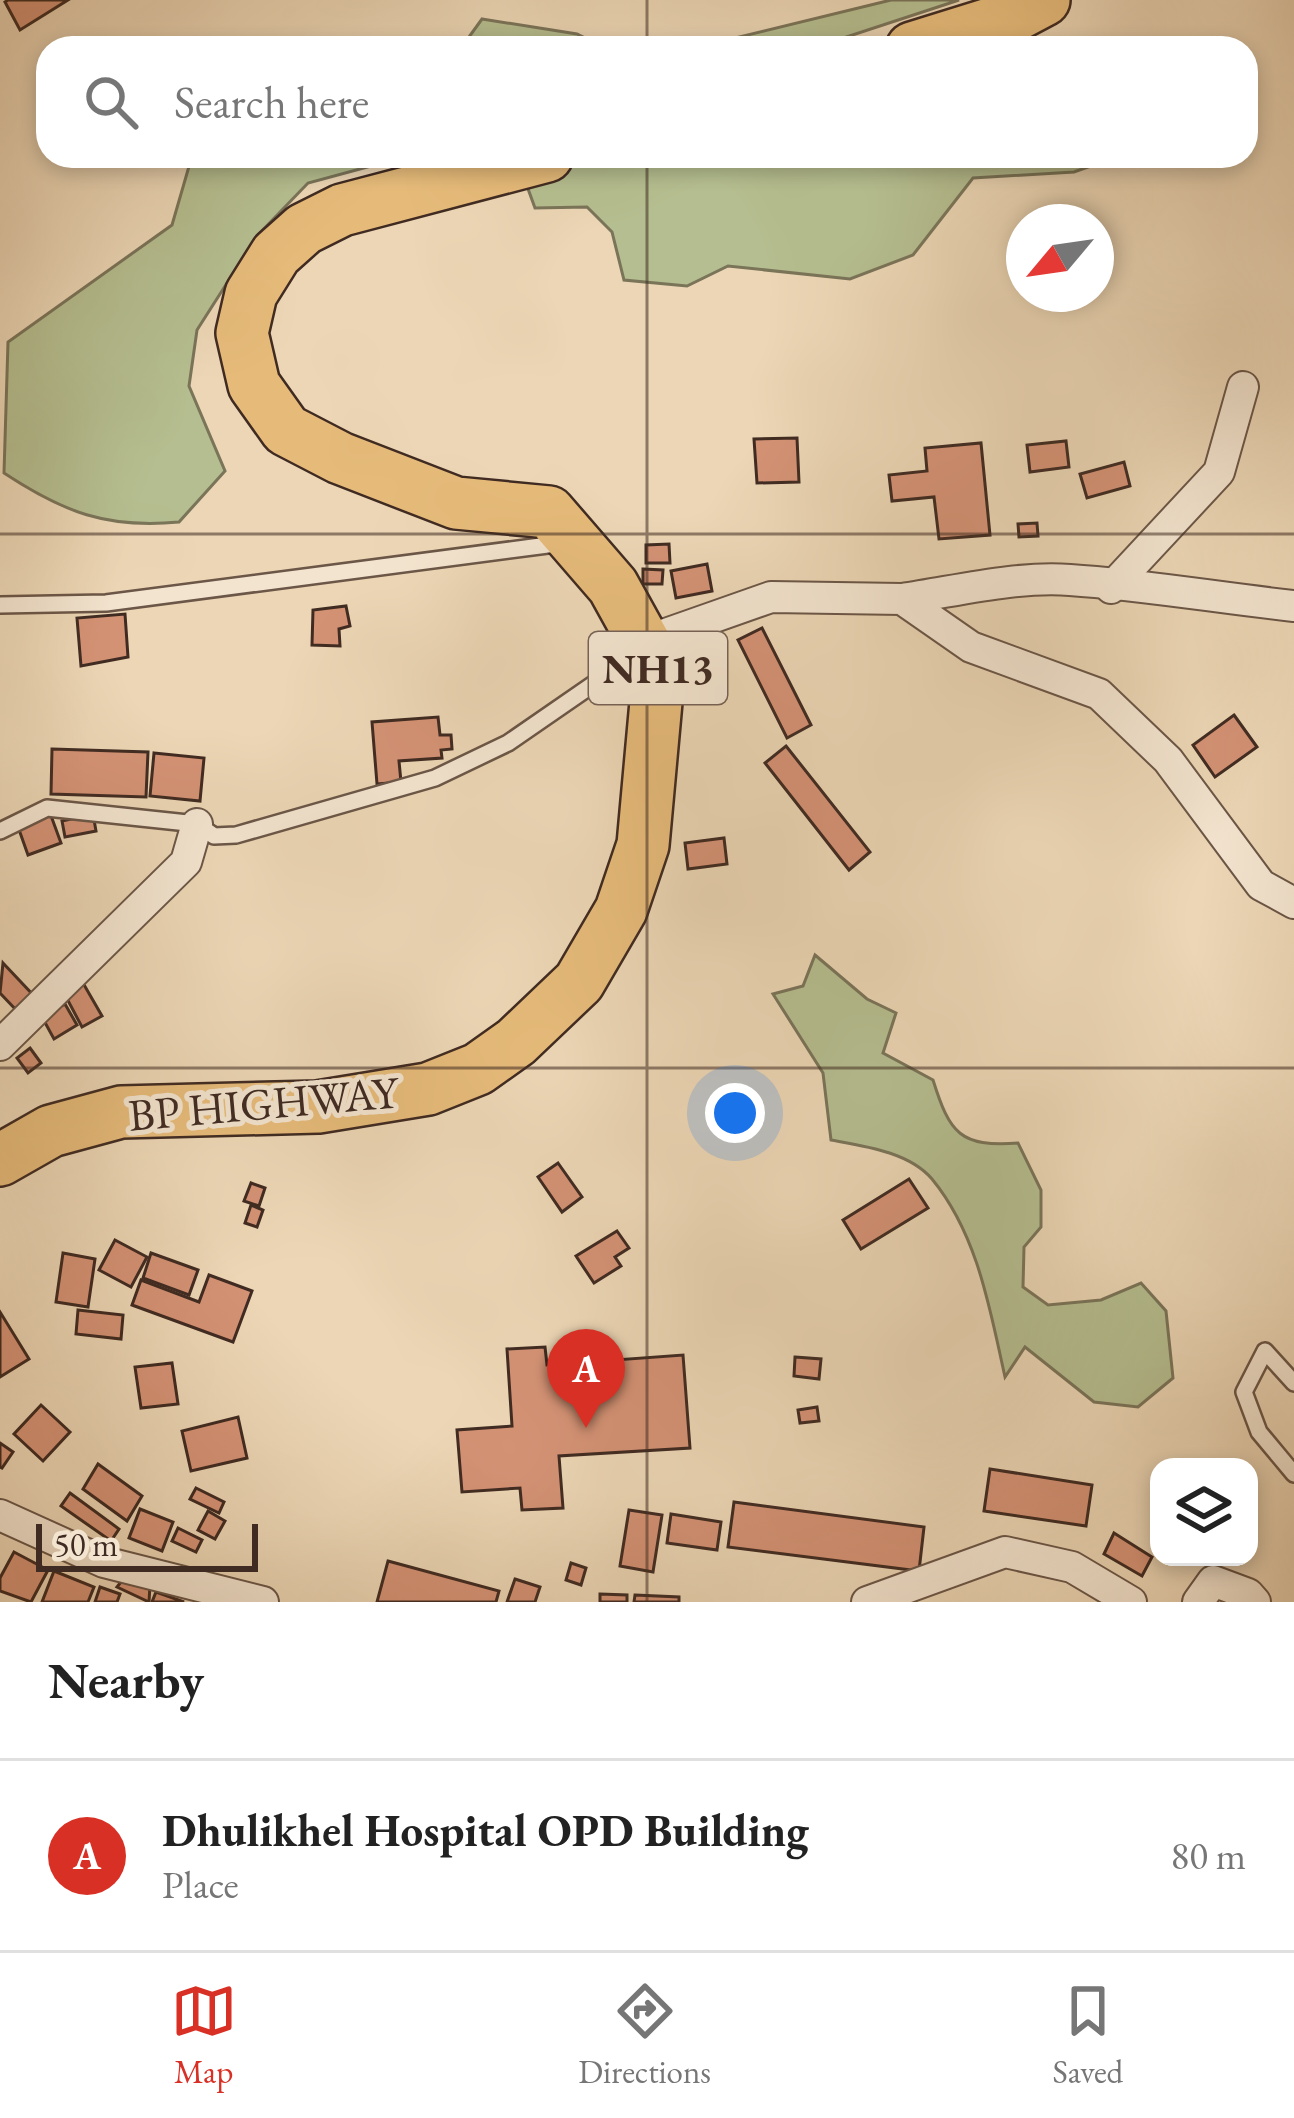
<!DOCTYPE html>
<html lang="en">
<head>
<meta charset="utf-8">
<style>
  :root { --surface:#fff; --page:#f6f6f6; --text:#222; --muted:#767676; --line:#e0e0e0; --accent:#d93025 }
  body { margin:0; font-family:"EB Garamond",serif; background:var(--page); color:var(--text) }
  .controls { position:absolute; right:36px; bottom:36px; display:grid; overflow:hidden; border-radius:24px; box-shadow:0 6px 18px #0003 }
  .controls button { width:108px; height:108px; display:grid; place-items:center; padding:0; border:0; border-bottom:3px solid var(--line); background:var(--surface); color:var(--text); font:60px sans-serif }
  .compass { position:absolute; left:1006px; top:204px; width:108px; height:108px; border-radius:50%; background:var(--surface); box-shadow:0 6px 18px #0003; rotate:241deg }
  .scale { position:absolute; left:36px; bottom:30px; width:222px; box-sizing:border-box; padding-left:12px; border:6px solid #402b22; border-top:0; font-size:33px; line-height:42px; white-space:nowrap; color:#402b22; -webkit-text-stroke:9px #f3e4cf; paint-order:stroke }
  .you { position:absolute; left:735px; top:1113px; width:42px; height:42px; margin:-30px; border:9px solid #fff; border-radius:50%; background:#1a73e8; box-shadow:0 0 0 18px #1a73e833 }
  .badge { display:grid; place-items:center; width:78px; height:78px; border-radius:50%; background:var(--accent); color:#fff; font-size:39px; font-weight:700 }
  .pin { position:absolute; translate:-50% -99px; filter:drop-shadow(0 3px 6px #0008) }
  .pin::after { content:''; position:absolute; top:63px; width:42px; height:36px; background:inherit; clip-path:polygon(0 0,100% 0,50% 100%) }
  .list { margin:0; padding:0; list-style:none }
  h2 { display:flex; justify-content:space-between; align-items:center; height:156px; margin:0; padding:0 48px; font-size:51px }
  h2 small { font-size:39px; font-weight:400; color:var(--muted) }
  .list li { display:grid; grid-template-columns:78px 1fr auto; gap:36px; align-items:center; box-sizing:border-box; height:192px; padding:0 48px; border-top:3px solid var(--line) }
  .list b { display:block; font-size:45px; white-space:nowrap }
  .list p { margin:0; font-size:39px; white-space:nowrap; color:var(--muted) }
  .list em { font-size:39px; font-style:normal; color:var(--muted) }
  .icon { flex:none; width:66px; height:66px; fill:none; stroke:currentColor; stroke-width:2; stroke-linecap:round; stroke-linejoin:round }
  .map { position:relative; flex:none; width:1294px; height:1602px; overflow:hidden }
  .search { position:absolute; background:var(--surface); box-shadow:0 6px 18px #0003; left:36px; right:36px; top:36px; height:132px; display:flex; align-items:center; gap:30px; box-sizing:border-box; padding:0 42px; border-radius:36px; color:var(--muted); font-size:45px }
  .sheet { height:348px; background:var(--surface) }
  nav { display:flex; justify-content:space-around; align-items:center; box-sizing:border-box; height:168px; border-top:3px solid var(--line); background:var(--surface); font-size:33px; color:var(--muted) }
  nav a { display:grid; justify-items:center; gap:6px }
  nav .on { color:var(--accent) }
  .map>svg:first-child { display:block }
  .green { fill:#b5be90; stroke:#7a7459; stroke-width:3 }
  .building { fill:#d49275; stroke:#402b22; stroke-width:3 }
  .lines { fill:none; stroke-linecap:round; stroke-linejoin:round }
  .service-casing { stroke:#6b5647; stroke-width:20 }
  .minor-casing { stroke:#6b5647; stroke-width:34 }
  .trunk-casing { stroke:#402b22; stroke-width:56 }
  .service { stroke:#f3e4cf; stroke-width:15 }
  .minor { stroke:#f3e4cf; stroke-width:30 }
  .trunk { stroke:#e6bb7a; stroke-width:51 }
  .grid { fill:none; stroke:#402b22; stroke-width:3; stroke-opacity:0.55 }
  .labels { text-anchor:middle; stroke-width:10; stroke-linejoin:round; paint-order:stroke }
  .shield { fill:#f3e4cf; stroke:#766256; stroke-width:3 }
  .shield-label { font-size:42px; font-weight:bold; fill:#402b22 }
  .street-label { font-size:45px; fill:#402b22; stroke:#f3e4cf }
</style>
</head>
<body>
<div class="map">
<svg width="1294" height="1602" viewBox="0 0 1294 1602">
  <rect width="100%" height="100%" fill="#ecd6b5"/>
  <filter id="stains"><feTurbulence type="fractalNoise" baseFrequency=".00167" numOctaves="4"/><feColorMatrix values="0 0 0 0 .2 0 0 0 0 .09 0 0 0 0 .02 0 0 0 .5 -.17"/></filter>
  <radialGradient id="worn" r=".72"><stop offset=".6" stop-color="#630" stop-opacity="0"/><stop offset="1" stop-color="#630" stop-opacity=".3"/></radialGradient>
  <!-- green -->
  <g class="green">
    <polygon points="891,0 959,0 813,48 694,48"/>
    <polygon points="482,19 577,34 605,48 461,48"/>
    <path d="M192 156H408L308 183 257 236 197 330 189 386 225 471 179 522C107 529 63 512 4 473L8 342 172 225Z"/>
    <polygon points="585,156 1119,156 1074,172 973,178 913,255 850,279 728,266 687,286 624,280 612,232 587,207 535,208 527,186 546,166"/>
    <path d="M815 955 867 999 896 1013 883 1053 933 1080C950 1134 960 1147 1018 1143L1041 1190V1227L1024 1247 1023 1287 1048 1305 1101 1300 1141 1283 1166 1311 1173 1378 1138 1407 1094 1402 1025 1347 1005 1377C990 1310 978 1235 932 1179 909 1152 864 1146 831 1140L823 1073 773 994 803 986Z"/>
  </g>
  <!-- building -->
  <g class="building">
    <polygon points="68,0 20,30 5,2 8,0"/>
    <polygon points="797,438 799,482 757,483 754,439"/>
    <polygon points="1066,441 1069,467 1030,472 1027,445"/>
    <polygon points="981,443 990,535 939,539 934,497 892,501 889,475 927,471 925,448"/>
    <polygon points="1124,462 1130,486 1087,498 1080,474"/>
    <polygon points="1037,523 1038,536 1019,537 1018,524"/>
    <polygon points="669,544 670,563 646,563 646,545"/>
    <polygon points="707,564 712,591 676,598 671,571"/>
    <polygon points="643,569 663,570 662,584 643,584"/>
    <polygon points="346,606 350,626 339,629 340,646 312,645 313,610"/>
    <polygon points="125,614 128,657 81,666 77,618"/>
    <polygon points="762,628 811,725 787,738 738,640"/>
    <polygon points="1234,715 1257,747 1215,777 1193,745"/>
    <polygon points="438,717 440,735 451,735 452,749 441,750 442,758 399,761 401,782 377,784 372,722"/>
    <polygon points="786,746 870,852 849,870 765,763"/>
    <polygon points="52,749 148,752 146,797 51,794"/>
    <polygon points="154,753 204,758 200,801 150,796"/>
    <polygon points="50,813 61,843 28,855 17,824"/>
    <polygon points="93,814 96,831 65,837 62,821"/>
    <polygon points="724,838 727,864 688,869 685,843"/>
    <polygon points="3,963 35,997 18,1012 0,993"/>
    <polygon points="83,983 102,1016 82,1027 64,993"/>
    <polygon points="65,1004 77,1025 54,1039 42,1017"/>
    <polygon points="30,1048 41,1063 28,1073 17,1058"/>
    <polygon points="558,1163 582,1197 562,1212 538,1177"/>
    <polygon points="909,1179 928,1208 861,1249 843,1220"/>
    <polygon points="251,1183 265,1188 259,1206 244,1201"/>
    <polygon points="251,1205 263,1210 257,1227 245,1223"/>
    <polygon points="617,1231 629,1248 615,1257 621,1266 594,1283 576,1256"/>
    <polygon points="115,1240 147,1257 131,1287 99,1270"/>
    <polygon points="63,1253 95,1259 88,1307 56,1302"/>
    <polygon points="151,1253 198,1270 189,1295 143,1278"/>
    <polygon points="209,1275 252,1291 233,1342 132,1305 141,1280 199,1302"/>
    <polygon points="78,1310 123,1315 121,1339 76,1334"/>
    <polygon points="0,1312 29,1359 0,1377"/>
    <polygon points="545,1347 547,1365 683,1355 690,1448 559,1456 563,1508 522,1510 520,1488 462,1492 457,1430 512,1426 507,1349"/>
    <polygon points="795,1357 821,1359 819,1379 794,1376"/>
    <polygon points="172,1363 178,1404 141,1408 135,1367"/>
    <polygon points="41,1405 70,1432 43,1461 14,1434"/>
    <polygon points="817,1407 819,1421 800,1423 798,1410"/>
    <polygon points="238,1417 247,1458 191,1471 182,1431"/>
    <polygon points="0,1443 13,1452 2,1468 0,1467"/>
    <polygon points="98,1464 142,1496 127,1521 83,1489"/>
    <polygon points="990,1469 1092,1485 1086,1526 984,1511"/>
    <polygon points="196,1488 224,1502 219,1513 190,1499"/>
    <polygon points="70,1493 119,1529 111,1541 61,1506"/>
    <polygon points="734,1502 924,1527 919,1571 728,1547"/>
    <polygon points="140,1509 173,1522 162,1551 129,1538"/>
    <polygon points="629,1510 662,1515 653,1572 620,1566"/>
    <polygon points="208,1511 225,1521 215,1539 198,1530"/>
    <polygon points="671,1514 721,1522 717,1550 667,1543"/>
    <polygon points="178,1528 202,1540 196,1552 172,1541"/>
    <polygon points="1114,1533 1152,1557 1142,1576 1104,1554"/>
    <polygon points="14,1552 48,1570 31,1602 0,1591 0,1578"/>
    <polygon points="388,1561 499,1591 496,1602 377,1602"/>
    <polygon points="571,1563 586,1568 581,1585 566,1580"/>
    <polygon points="54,1571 94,1587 88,1602 42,1602"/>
    <polygon points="128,1573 150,1585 149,1602 117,1587"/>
    <polygon points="515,1579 540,1587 535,1602 507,1602"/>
    <polygon points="100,1587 120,1594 117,1602 95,1602"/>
    <polygon points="156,1592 184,1602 152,1602"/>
    <polygon points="600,1594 627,1595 627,1602 600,1602"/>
    <polygon points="635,1595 679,1597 679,1602 634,1602"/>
  </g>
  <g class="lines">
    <defs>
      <g id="service">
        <polyline points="0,605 106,603 563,543"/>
        <polyline points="0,831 47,808 197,824 214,836 236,835 435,778 508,743 608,674 650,670"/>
        <polyline points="1294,1383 1265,1351 1244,1392 1259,1432 1294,1474"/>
      </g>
      <g id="minor">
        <polyline points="1111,588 1219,472 1243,387"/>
        <path d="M902 599C957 591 1015 576 1070 580 1145 585 1219 598 1294 606"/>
        <polyline points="646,641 771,597 902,599 971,647 1099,694 1168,760 1261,885 1294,903"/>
        <polyline points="0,1045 186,862 197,824"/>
        <polyline points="0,1515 104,1562 263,1602"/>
        <polyline points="867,1602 1005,1552 1072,1567 1131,1602"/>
        <polyline points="1198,1602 1213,1581 1248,1594 1255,1602"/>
      </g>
      <g id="trunk">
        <polyline points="912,48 1012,17 1044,0"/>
        <polyline points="0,1160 51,1131 121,1112 318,1107 428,1089 478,1069 516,1042 579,982 621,910 643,845 659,669 613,586 549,512 456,503 340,458 286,430 254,385 242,333 251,294 276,254 304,229 342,210 547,156"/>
      </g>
    </defs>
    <!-- service casing -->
    <use href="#service" class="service-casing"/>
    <!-- minor casing -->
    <use href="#minor" class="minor-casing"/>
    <!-- trunk casing -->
    <use href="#trunk" class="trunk-casing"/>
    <!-- service -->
    <use href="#service" class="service"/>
    <!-- minor -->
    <use href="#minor" class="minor"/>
    <!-- trunk -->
    <use href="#trunk" class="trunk"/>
  </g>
  <!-- grid -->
  <path class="grid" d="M647 0V48M647 156V1602M0 534H1294M0 1068H1294"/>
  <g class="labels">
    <!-- shield labels -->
    <rect class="shield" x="589" y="632" width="138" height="72" rx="9"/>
    <g class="shield-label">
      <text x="658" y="683">NH13</text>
    </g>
    <!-- street labels -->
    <g class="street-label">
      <text transform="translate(263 1103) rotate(-5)" y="16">BP HIGHWAY</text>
    </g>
  </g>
  <rect width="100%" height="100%" filter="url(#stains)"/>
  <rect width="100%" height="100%" fill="url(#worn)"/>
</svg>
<div class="controls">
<button><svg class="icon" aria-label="layers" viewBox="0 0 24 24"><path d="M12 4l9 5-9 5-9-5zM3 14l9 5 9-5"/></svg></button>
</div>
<svg class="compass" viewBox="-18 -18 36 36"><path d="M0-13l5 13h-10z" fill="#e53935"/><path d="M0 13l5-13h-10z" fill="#767676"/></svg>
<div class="scale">50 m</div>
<div class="you"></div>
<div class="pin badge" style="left:586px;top:1428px">A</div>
<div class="search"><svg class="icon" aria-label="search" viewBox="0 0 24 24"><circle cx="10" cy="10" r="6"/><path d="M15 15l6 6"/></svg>Search here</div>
</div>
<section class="sheet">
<h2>Nearby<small></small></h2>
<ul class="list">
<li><span class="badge">A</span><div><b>Dhulikhel Hospital OPD Building</b><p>Place</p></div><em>80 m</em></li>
</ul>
</section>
<nav>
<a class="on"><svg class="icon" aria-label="map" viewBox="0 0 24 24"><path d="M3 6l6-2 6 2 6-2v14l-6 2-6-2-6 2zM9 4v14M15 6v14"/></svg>Map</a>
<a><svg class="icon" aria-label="directions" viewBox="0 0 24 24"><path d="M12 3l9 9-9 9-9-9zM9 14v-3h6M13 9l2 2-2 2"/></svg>Directions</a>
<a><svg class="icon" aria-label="saved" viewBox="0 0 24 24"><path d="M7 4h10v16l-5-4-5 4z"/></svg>Saved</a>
</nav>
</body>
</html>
